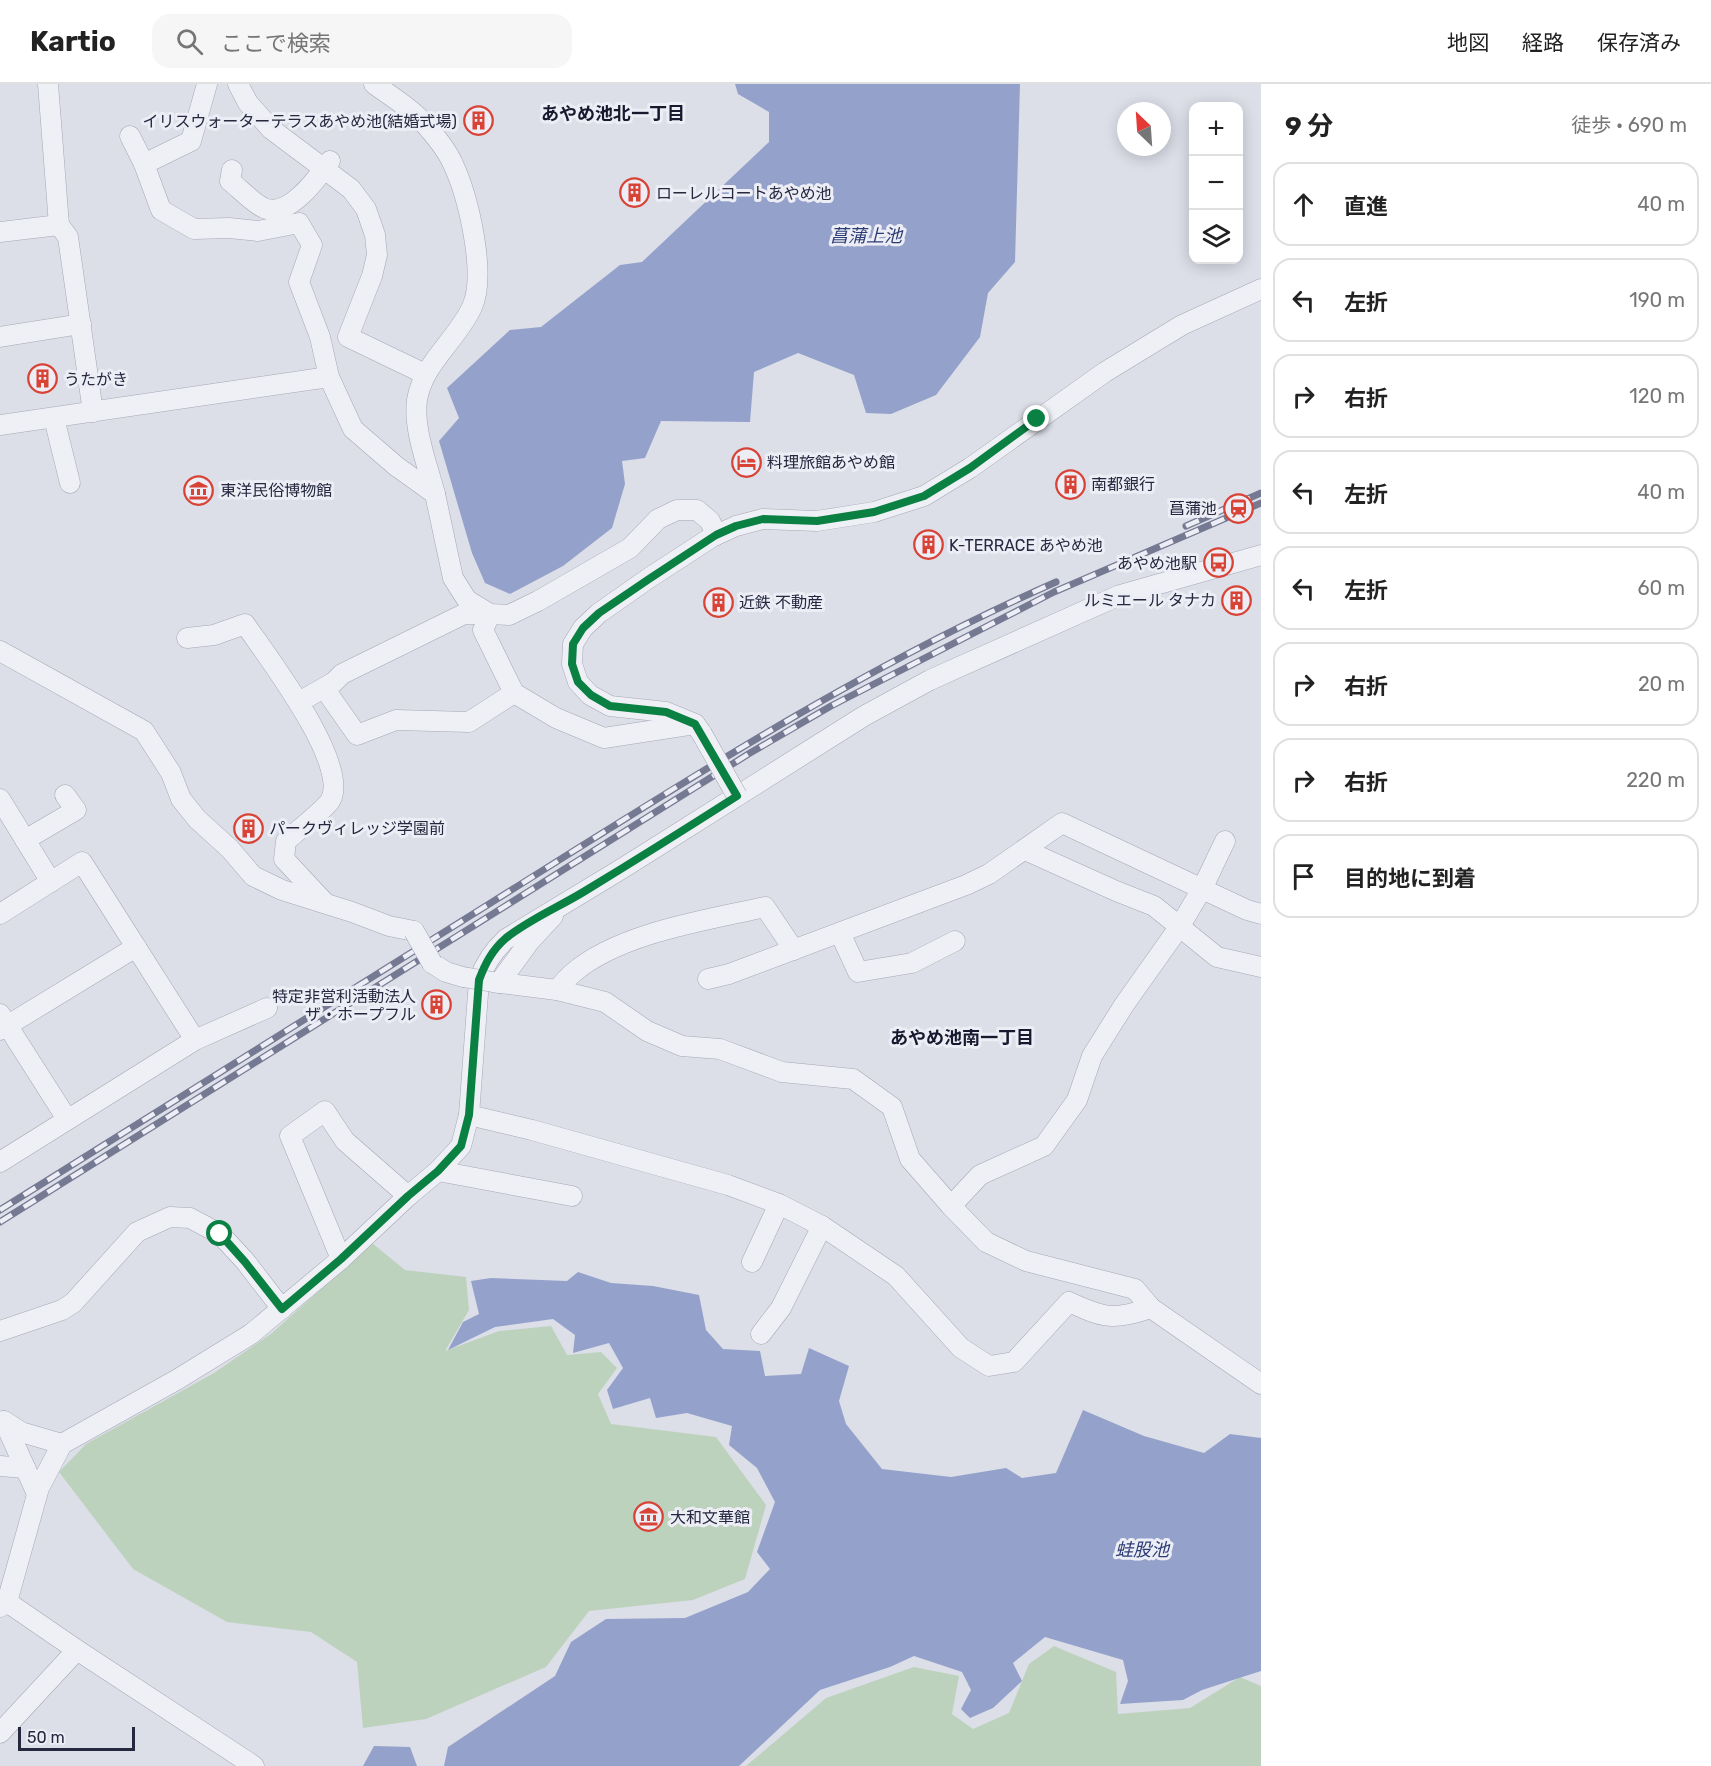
<!DOCTYPE html>
<html lang="ja">
<head>
<meta charset="utf-8">
<style>
  :root { --surface:#fff; --page:#f6f6f6; --text:#222; --muted:#767676; --line:#e0e0e0 }
  body { margin:0; font-family:Rubik,"Noto Sans JP",sans-serif; background:var(--page); color:var(--text) }
  .controls { position:absolute; right:18px; top:18px; display:grid; overflow:hidden; border-radius:12px; box-shadow:0 3px 15px #0003 }
  .controls button { width:54px; height:54px; display:grid; place-items:center; padding:0; border:0; border-bottom:2px solid var(--line); background:var(--surface); color:var(--text); font:30px sans-serif }
  .compass { position:absolute; left:1117px; top:18px; width:54px; height:54px; border-radius:50%; background:var(--surface); box-shadow:0 3px 15px #0003; rotate:335deg }
  .scale { position:absolute; left:18px; bottom:15px; width:117px; box-sizing:border-box; padding-left:6px; border:3px solid #25283f; border-top:0; font-size:16px; line-height:21px; white-space:nowrap; color:#25283f; -webkit-text-stroke:4px #ecedf5; paint-order:stroke }
  .stop { position:absolute; width:18px; height:18px; margin:-14px; border:4px solid #0b8043; border-radius:50%; background:#fff }
  .stop.end { background:#0b8043; border-color:#fff; box-shadow:0 2px 6px #0008 }
  .list { margin:0; padding:0; list-style:none }
  h2 { display:flex; justify-content:space-between; align-items:center; height:78px; margin:0; padding:0 24px; font-size:26px }
  h2 small { font-size:20px; font-weight:400; color:var(--muted) }
  .list li { display:grid; grid-template-columns:39px 1fr auto; gap:18px; align-items:center; box-sizing:border-box; height:84px; margin:0 12px 12px; padding:0 12px; border:2px solid var(--line); border-radius:18px }
  .list b { display:block; font-size:22px; white-space:nowrap }
  .list em { font-size:20px; font-style:normal; color:var(--muted) }
  .icon { flex:none; width:33px; height:33px; fill:none; stroke:currentColor; stroke-width:2; stroke-linecap:round; stroke-linejoin:round }
  .map { position:relative; flex:none; width:1261px; height:1682px; overflow:hidden }
  header { display:flex; align-items:center; gap:36px; box-sizing:border-box; height:84px; padding:0 30px; background:var(--surface); border-bottom:2px solid var(--line) }
  header strong { font-size:28px }
  nav { display:flex; gap:33px; margin-inline-start:auto; font-size:21px }
  .search { width:420px; height:54px; background:var(--page); display:flex; align-items:center; gap:15px; box-sizing:border-box; padding:0 21px; border-radius:18px; color:var(--muted); font-size:22px }
  main { display:flex }
  aside { flex:1; background:var(--surface) }
  .map>svg:first-child { display:block }
  .green { fill:#bdd2bd }
  .water { fill:#94a2cb }
  .lines { fill:none; stroke-linecap:round; stroke-linejoin:round }
  .minor-casing { stroke:#a5a7b5; stroke-width:21 }
  .minor { stroke:#eff0f6; stroke-width:20 }
  .rail-casing { stroke:#757992; stroke-width:7 }
  .rail { stroke:#ecedf5; stroke-width:4.5; stroke-dasharray:14; stroke-linecap:butt }
  .minor-bridge-casing { stroke:#a5a7b5; stroke-width:21; stroke-linecap:butt }
  .minor-bridge { stroke:#eff0f6; stroke-width:20 }
  .route { stroke:#0b8043; stroke-width:8 }
  .labels { text-anchor:middle; stroke-width:6; stroke-linejoin:round; paint-order:stroke }
  .poi-label { font-size:16px; fill:#25283f; stroke:#ecedf5; text-anchor:start }
  .neighbourhood-label { font-size:18px; font-weight:bold; fill:#171a2f; stroke:#ecedf5 }
  .water-label { font-size:18px; font-style:italic; fill:#2c3c75; stroke:#ecedf5 }
</style>
</head>
<body>
<header>
<strong>Kartio</strong>
<div class="search"><svg class="icon" aria-label="search" viewBox="0 0 24 24"><circle cx="10" cy="10" r="6"/><path d="M15 15l6 6"/></svg>ここで検索</div>
<nav><a>地図</a><a>経路</a><a>保存済み</a></nav>
</header>
<main>
<div class="map">
<svg width="1261" height="1682" viewBox="0 0 1261 1682">
  <rect width="100%" height="100%" fill="#dcdee8"/>
  <!-- green -->
  <g class="green">
    <polygon points="372,1159 405,1186 466,1193 469,1226 445,1267 499,1247 551,1242 567,1271 601,1268 617,1284 598,1310 611,1340 716,1353 766,1421 745,1495 693,1516 589,1527 546,1583 426,1635 363,1644 357,1578 311,1548 227,1538 133,1485 59,1388 86,1360 214,1289 272,1249"/>
    <polygon points="1054,1562 1116,1588 1118,1630 1190,1624 1240,1593 1261,1602 1261,1682 746,1682 826,1614 914,1583 959,1592 952,1630 973,1645 1009,1629 1029,1580"/>
  </g>
  <!-- water -->
  <g class="water">
    <polygon points="735,0 1020,0 1015,178 988,209 980,253 936,311 891,330 866,329 854,291 798,269 754,288 750,338 661,337 645,374 622,377 625,400 612,444 563,482 510,510 485,499 472,469 439,357 459,334 447,304 510,246 541,243 620,181 642,178 769,58 769,28 738,10"/>
    <polygon points="578,1188 611,1199 653,1202 699,1211 706,1246 723,1265 760,1267 765,1292 801,1290 809,1264 849,1282 839,1317 846,1340 882,1385 951,1393 1006,1384 1022,1394 1056,1389 1083,1326 1144,1352 1204,1369 1230,1350 1261,1354 1261,1587 1202,1606 1183,1616 1120,1620 1128,1597 1123,1576 1045,1553 1013,1579 1022,1597 993,1624 970,1634 961,1625 971,1606 962,1588 914,1572 890,1583 820,1606 739,1682 444,1682 448,1663 555,1592 571,1558 606,1535 685,1534 748,1508 770,1485 757,1468 775,1418 757,1384 729,1361 732,1342 687,1329 656,1334 650,1314 613,1325 607,1306 623,1284 609,1259 573,1269 575,1251 553,1235 495,1243 448,1266 463,1238 479,1230 471,1197 491,1194 567,1197"/>
    <polygon points="374,1662 410,1663 417,1682 363,1682"/>
  </g>
  <g class="lines">
    <defs>
      <g id="minor">
        <polyline points="207,0 191,57 144,80 161,126 194,145 229,144 258,147 299,139 312,161 299,198 320,253 329,293 353,345 396,382 435,410 453,494 467,516 490,530 509,531 538,517 630,464 658,435 677,426 697,426 710,437 716,451"/>
        <polyline points="238,0 248,19 271,45 351,105 366,125 375,151 377,171 372,192 348,253 425,290"/>
        <path d="M374 0C389 11 408 22 421 36 433 49 446 64 453 80 468 112 487 190 472 223 457 256 423 279 417 316 413 345 428 383 435 410"/>
        <polyline points="130,52 144,80"/>
        <path d="M232 86 230 97C239 104 254 120 264 124 289 135 318 93 330 77"/>
        <polyline points="59,141 68,153 93,328"/>
        <polyline points="0,148 59,141 48,0"/>
        <polyline points="0,253 81,240"/>
        <polyline points="54,334 70,399"/>
        <polyline points="0,341 329,293"/>
        <path d="M187 554 214 551 245 540C266 571 352 682 330 717 323 727 297 747 286 757L284 775 325 819"/>
        <polyline points="0,567 144,647 171,689 181,715 197,735 230,765 253,792 282,806 352,828 389,842 414,847"/>
        <polyline points="324,604 357,651 396,636 469,638 514,609"/>
        <polyline points="299,618 334,598 342,590 464,530 490,530 483,546 514,609 556,634 604,654 695,640"/>
        <polyline points="702,650 695,640 666,628 610,622 590,611 578,598 572,580 573,560 583,544 599,529 649,494 712,453 736,442 763,435 817,437 874,428 924,412 970,384 1105,288 1182,241 1261,205"/>
        <polyline points="0,715 51,798"/>
        <polyline points="25,756 76,726 65,711"/>
        <polyline points="1025,766 1116,807 1154,822 1217,873 1261,883"/>
        <polyline points="0,830 82,778 195,956"/>
        <polyline points="840,849 858,888 912,879 955,857"/>
        <polyline points="432,879 446,888 463,893"/>
        <polyline points="708,895 729,890 966,801 989,790 1062,739 1247,826 1261,830"/>
        <polyline points="493,898 557,906 605,918 647,947 682,962 720,965 782,988 853,995 892,1023 910,1075 951,1122 986,1158 1026,1177 1135,1205 1151,1224"/>
        <polyline points="499,899 529,858 553,832"/>
        <path d="M557 906C562 900 567 894 573 889 619 849 707 836 765 823L794 866"/>
        <polyline points="0,930 67,1035"/>
        <polyline points="0,946 136,863"/>
        <path d="M469 1031 532 1046 728 1101 779 1120 822 1142 896 1192 961 1264 989 1282 1014 1278 1069 1218C1106 1235 1113 1236 1151 1224L1261 1300"/>
        <polyline points="0,1078 195,956 267,924"/>
        <polyline points="438,1087 572,1112"/>
        <polyline points="951,1122 980,1091 1044,1062 1077,1016 1092,972 1124,921 1180,842 1203,803 1225,757"/>
        <polyline points="341,1175 290,1052 325,1027 345,1057 408,1112"/>
        <polyline points="752,1178 779,1120"/>
        <polyline points="0,1247 62,1226 73,1219 137,1148 170,1133 190,1134 220,1150 245,1177 282,1225"/>
        <polyline points="761,1250 781,1224 822,1142"/>
        <polyline points="4,1337 37,1410"/>
        <polyline points="4,1337 21,1348 62,1360"/>
        <polyline points="0,1382 25,1384"/>
        <polyline points="7,1518 77,1566 254,1682"/>
        <path d="M0 1523 7 1518 39 1404 62 1360 178 1295 251 1250 341 1175 408 1112 438 1087 461 1062 469 1031 479 896C485 879 493 867 506 855L623 784 864 632 930 596 1120 511 1261 471"/>
        <polyline points="0,1649 77,1566"/>
      </g>
    </defs>
    <!-- minor casing -->
    <use href="#minor" class="minor-casing"/>
    <!-- minor -->
    <use href="#minor" class="minor"/>
    <defs>
      <g id="rail">
        <polyline points="1186,442 1261,409"/>
        <path d="M0 1126C171 1019 342 912 513 805 690 694 865 582 1056 498"/>
        <polyline points="0,1138 750,669 831,622 1054,508 1261,419"/>
      </g>
    </defs>
    <!-- rail casing -->
    <use href="#rail" class="rail-casing"/>
    <!-- rail -->
    <use href="#rail" class="rail"/>
    <defs>
      <g id="minor-bridge">
        <polyline points="702,650 737,712"/>
        <polyline points="414,847 432,879"/>
        <polyline points="463,893 493,898"/>
      </g>
    </defs>
    <!-- minor-bridge casing -->
    <use href="#minor-bridge" class="minor-bridge-casing"/>
    <!-- minor-bridge -->
    <use href="#minor-bridge" class="minor-bridge"/>
  </g>
  <g class="lines">
    <!-- route -->
    <path class="route" d="M220 1150 245 1178 282 1225 341 1175 408 1112 438 1087 461 1062 469 1031 479 896C485 880 492 866 506 854 530 835 559 823 585 807 636 776 687 744 737 712L695 640 666 628 610 622 591 611 578 598 572 580 573 560 583 544 599 529 649 495 716 451 736 442 763 435 817 437 874 428 924 412 970 384 1037 335"/>
  </g>
  <!-- icons -->
  <defs>
    <symbol id="building-ring" viewBox="-11 -11 22 22"><circle r="9.5" fill="#ecedf5" stroke="#d84336" stroke-width="1.5"/><path d="M-4-6H4V6H1V3H-1V6H-4ZM-2.5-4.3h1.7v1.8h-1.7ZM.8-4.3h1.7v1.8H.8ZM-2.5-1h1.7V.8h-1.7ZM.8-1h1.7V.8H.8Z" fill="#d84336"/></symbol>
    <symbol id="hotel-ring" viewBox="-11 -11 22 22"><circle r="9.5" fill="#ecedf5" stroke="#d84336" stroke-width="1.5"/><path d="M-6-4.5h1.5V1H6V5H4.5V3h-9V5H-6ZM-4 0a1.8 1.8 0 1 1 3.6 0ZM.5 0V-2.5h3Q6-2.5 6 0Z" fill="#d84336"/></symbol>
    <symbol id="museum-ring" viewBox="-11 -11 22 22"><circle r="9.5" fill="#ecedf5" stroke="#d84336" stroke-width="1.5"/><path d="M0-6L6-3V-2H-6V-3ZM-5-1h2V3h-2ZM-1-1h2V3h-2ZM3-1h2V3H3ZM-6 4H6V6H-6Z" fill="#d84336"/></symbol>
    <symbol id="station-ring" viewBox="-11 -11 22 22"><circle r="9.5" fill="#ecedf5" stroke="#d84336" stroke-width="1.5"/><path d="M-3-6H3Q5-6 5-4V2Q5 4 3 4L4.5 6H3L1.5 4h-3L-3 6H-4.5L-3 4Q-5 4-5 2V-4Q-5-6-3-6ZM-3.5-4v3h7v-3ZM-3.5 1v1.5H-2V1ZM2 1v1.5H3.5V1Z" fill="#d84336"/></symbol>
    <symbol id="bus-ring" viewBox="-11 -11 22 22"><circle r="9.5" fill="#ecedf5" stroke="#d84336" stroke-width="1.5"/><path d="M-5-6H5V4H4V6H2V4H-2V6H-4V4H-5ZM-3.5-4V0h7V-4ZM-3.5 1.2v1.5H-2V1.2ZM2 1.2v1.5H3.5V1.2Z" fill="#d84336"/></symbol>
  </defs>
  <g fill-rule="evenodd">
    <use href="#building-ring" x="462" y="20" width="33" height="33"/>
    <use href="#building-ring" x="618" y="92" width="33" height="33"/>
    <use href="#building-ring" x="26" y="278" width="33" height="33"/>
    <use href="#hotel-ring" x="730" y="362" width="33" height="33"/>
    <use href="#building-ring" x="1054" y="384" width="33" height="33"/>
    <use href="#museum-ring" x="182" y="390" width="33" height="33"/>
    <use href="#station-ring" x="1222" y="408" width="33" height="33"/>
    <use href="#building-ring" x="912" y="444" width="33" height="33"/>
    <use href="#bus-ring" x="1202" y="462" width="33" height="33"/>
    <use href="#building-ring" x="1220" y="500" width="33" height="33"/>
    <use href="#building-ring" x="702" y="502" width="33" height="33"/>
    <use href="#building-ring" x="232" y="728" width="33" height="33"/>
    <use href="#building-ring" x="420" y="904" width="33" height="33"/>
    <use href="#museum-ring" x="632" y="1416" width="33" height="33"/>
  </g>
  <g class="labels">
    <!-- poi labels -->
    <g class="poi-label">
      <text x="457" y="43" text-anchor="end">イリスウォーターテラスあやめ池(結婚式場)</text>
      <text x="656" y="115">ローレルコートあやめ池</text>
      <text x="64" y="301">うたがき</text>
      <text x="767" y="384">料理旅館あやめ館</text>
      <text x="1091" y="406">南都銀行</text>
      <text x="220" y="412">東洋民俗博物館</text>
      <text x="1217" y="430" text-anchor="end">菖蒲池</text>
      <text x="949" y="467">K-TERRACE あやめ池</text>
      <text x="1197" y="485" text-anchor="end">あやめ池駅</text>
      <text x="1216" y="522" text-anchor="end">ルミエール タナカ</text>
      <text x="739" y="524">近鉄 不動産</text>
      <text x="269" y="750">パークヴィレッジ学園前</text>
      <text x="416" y="918" text-anchor="end">特定非営利活動法人<tspan x="416" dy="18">ザ・ホープフル</tspan></text>
      <text x="670" y="1439">大和文華館</text>
    </g>
    <!-- neighbourhood labels -->
    <g class="neighbourhood-label">
      <text x="613" y="36">あやめ池北一丁目</text>
      <text x="962" y="960">あやめ池南一丁目</text>
    </g>
    <!-- water labels -->
    <g class="water-label">
      <text x="866" y="158">菖蒲上池</text>
      <text x="1142" y="1472">蛙股池</text>
    </g>
  </g>
</svg>
<div class="controls">
<button>+</button>
<button>−</button>
<button><svg class="icon" aria-label="layers" viewBox="0 0 24 24"><path d="M12 4l9 5-9 5-9-5zM3 14l9 5 9-5"/></svg></button>
</div>
<svg class="compass" viewBox="-18 -18 36 36"><path d="M0-13l5 13h-10z" fill="#e53935"/><path d="M0 13l5-13h-10z" fill="#767676"/></svg>
<div class="scale">50 m</div>
<div class="stop" style="left:220px;top:1150px"></div>
<div class="stop end" style="left:1037px;top:335px"></div>
</div>
<aside>
<h2>9 分<small>徒歩 · 690 m</small></h2>
<ul class="list">
<li><svg class="icon" aria-label="ahead" viewBox="0 0 24 24"><path d="M12 20V5M6 11l6-6 6 6"/></svg><div><b>直進</b></div><em>40 m</em></li>
<li><svg class="icon" aria-label="left" viewBox="0 0 24 24"><path d="M17 20v-9H6M10 6l-5 5 5 5"/></svg><div><b>左折</b></div><em>190 m</em></li>
<li><svg class="icon" aria-label="right" viewBox="0 0 24 24"><path d="M7 20v-9h11M14 6l5 5-5 5"/></svg><div><b>右折</b></div><em>120 m</em></li>
<li><svg class="icon" aria-label="left" viewBox="0 0 24 24"><path d="M17 20v-9H6M10 6l-5 5 5 5"/></svg><div><b>左折</b></div><em>40 m</em></li>
<li><svg class="icon" aria-label="left" viewBox="0 0 24 24"><path d="M17 20v-9H6M10 6l-5 5 5 5"/></svg><div><b>左折</b></div><em>60 m</em></li>
<li><svg class="icon" aria-label="right" viewBox="0 0 24 24"><path d="M7 20v-9h11M14 6l5 5-5 5"/></svg><div><b>右折</b></div><em>20 m</em></li>
<li><svg class="icon" aria-label="right" viewBox="0 0 24 24"><path d="M7 20v-9h11M14 6l5 5-5 5"/></svg><div><b>右折</b></div><em>220 m</em></li>
<li><svg class="icon" aria-label="arrive" viewBox="0 0 24 24"><path d="M6 21V4h12l-3 4 3 4H6"/></svg><div><b>目的地に到着</b></div></li>
</ul>
</aside>
</main>
</body>
</html>
